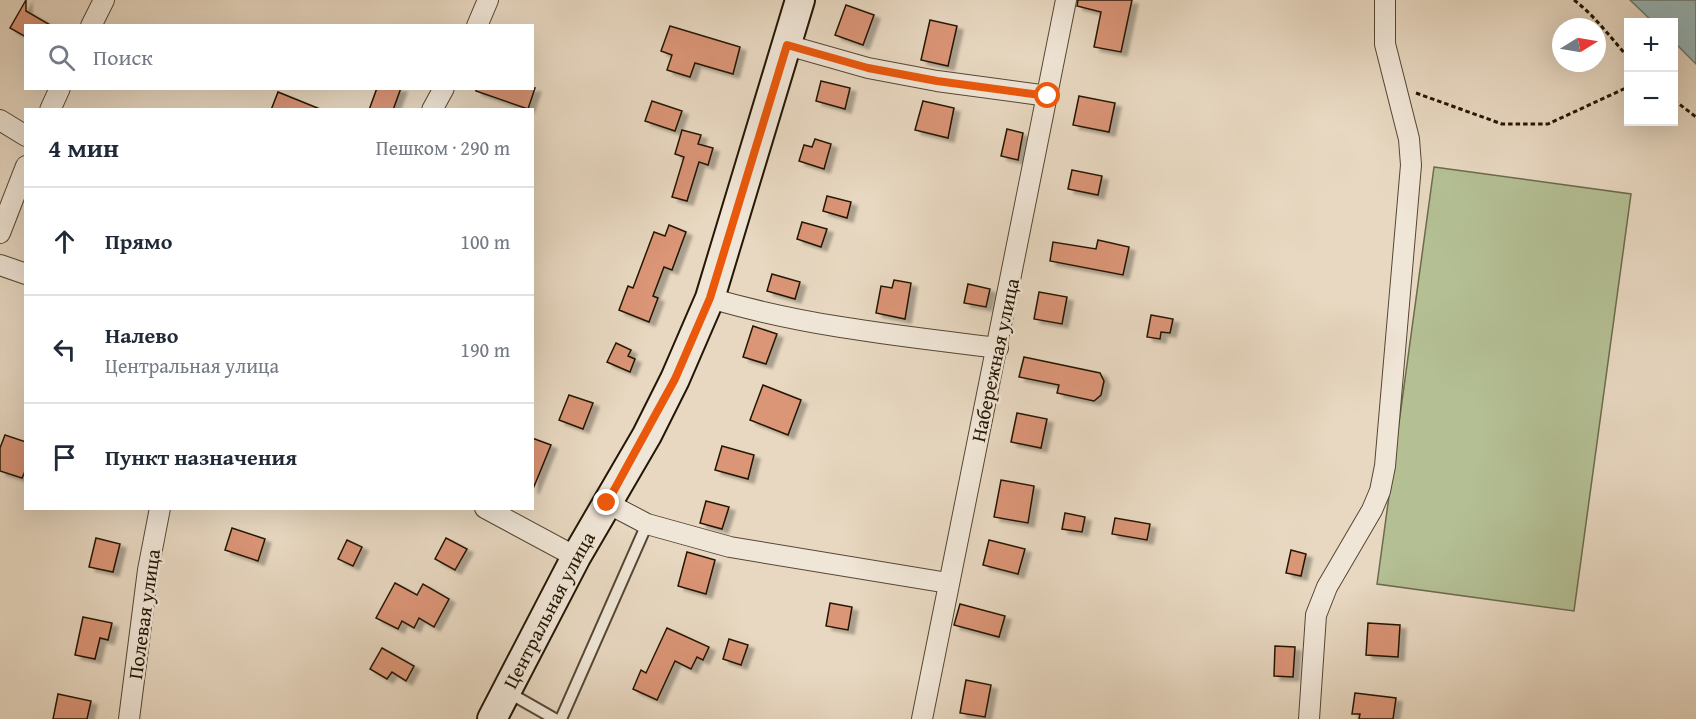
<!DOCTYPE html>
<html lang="ru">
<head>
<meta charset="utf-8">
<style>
  :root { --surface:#fff; --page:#f6f6f7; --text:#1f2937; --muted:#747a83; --line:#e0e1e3 }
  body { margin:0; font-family:"Gentium Book Plus",serif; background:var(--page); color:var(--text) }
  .controls { position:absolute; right:18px; top:18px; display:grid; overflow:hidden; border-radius:0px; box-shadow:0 6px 24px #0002 }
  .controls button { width:54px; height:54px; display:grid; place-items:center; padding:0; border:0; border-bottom:2px solid var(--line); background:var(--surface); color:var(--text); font:30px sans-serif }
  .compass { position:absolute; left:1552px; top:18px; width:54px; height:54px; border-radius:50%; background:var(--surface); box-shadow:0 6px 24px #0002; rotate:79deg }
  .stop { position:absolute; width:18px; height:18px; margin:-14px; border:4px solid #ea580c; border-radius:50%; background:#fff }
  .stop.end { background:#ea580c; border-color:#fff; box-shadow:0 2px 6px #0008 }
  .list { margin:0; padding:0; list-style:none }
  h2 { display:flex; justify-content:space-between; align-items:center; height:78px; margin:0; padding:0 24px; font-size:26px }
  h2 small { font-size:20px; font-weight:400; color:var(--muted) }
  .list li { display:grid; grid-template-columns:39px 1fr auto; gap:18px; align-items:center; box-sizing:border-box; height:108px; padding:0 24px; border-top:2px solid var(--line) }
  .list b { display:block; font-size:22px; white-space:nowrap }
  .list p { margin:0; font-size:20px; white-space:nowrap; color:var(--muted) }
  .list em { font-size:20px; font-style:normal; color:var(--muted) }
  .icon { flex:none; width:33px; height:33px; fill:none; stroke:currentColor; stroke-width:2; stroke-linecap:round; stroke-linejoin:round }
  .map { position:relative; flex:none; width:1696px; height:719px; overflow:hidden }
  .search { position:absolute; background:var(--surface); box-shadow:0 6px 24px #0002; left:24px; top:24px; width:510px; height:66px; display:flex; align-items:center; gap:15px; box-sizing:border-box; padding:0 21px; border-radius:0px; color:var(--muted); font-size:22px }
  .panel { position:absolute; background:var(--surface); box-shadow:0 6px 24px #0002; left:24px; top:108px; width:510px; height:402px; border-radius:0px }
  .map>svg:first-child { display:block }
  .green { fill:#b4bf94; stroke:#6c6b4c; stroke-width:1.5 }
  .water { fill:#98b8b9; stroke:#6a7871; stroke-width:1.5 }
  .building { fill:#db9577; stroke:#241704; stroke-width:1.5; filter:url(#shadow) }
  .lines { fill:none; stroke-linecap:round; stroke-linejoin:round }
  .lane-casing { stroke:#554733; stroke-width:14 }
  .street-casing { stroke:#554733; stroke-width:22 }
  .secondary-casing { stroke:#241704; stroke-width:32 }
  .path { stroke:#241704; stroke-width:3; stroke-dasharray:4.5 3; stroke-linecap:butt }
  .lane { stroke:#f0e6d7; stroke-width:10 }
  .street { stroke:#f0e6d7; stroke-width:20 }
  .secondary { stroke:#f0e6d7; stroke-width:28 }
  .route { stroke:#ea580c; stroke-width:8 }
  .labels { text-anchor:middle; stroke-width:5; stroke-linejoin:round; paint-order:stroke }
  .street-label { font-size:20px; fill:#241704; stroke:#f0e6d7 }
</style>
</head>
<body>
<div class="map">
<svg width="1696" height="719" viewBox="0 0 1696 719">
  <defs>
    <filter id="shadow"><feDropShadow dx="6" dy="4" stdDeviation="1.5" flood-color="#0004"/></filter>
  </defs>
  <rect width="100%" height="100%" fill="#e8d8c1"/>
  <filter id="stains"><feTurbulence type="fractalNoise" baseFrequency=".00333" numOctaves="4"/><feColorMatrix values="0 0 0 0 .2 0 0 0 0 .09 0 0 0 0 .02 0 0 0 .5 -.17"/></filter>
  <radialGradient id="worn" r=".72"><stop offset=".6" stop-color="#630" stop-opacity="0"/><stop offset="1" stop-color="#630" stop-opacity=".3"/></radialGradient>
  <!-- green -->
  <polygon class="green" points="1434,167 1631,194 1574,611 1377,584"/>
  <!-- water -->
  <polygon class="water" points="1630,0 1696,0 1696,64 1674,42 1674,22 1653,22"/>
  <!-- building -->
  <g class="building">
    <polygon points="26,0 26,11 52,26 26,26 26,37 10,28"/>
    <polygon points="1078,0 1132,0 1121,52 1094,47 1101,12 1077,6"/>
    <polygon points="846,5 874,15 863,45 835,35"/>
    <polygon points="930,20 957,26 948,66 921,60"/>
    <polygon points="670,26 740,47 733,74 695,63 690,77 667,70 672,55 661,51"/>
    <polygon points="821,81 850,88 845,109 816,101"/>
    <polygon points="377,88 401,88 393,110 369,110"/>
    <polygon points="476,88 535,88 528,109 476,91"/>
    <polygon points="278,92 320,109 320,110 271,110"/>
    <polygon points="1079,96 1115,103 1109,132 1073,125"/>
    <polygon points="652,101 682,111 675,131 645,121"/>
    <polygon points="923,101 954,108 948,138 915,130"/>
    <polygon points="1007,129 1023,133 1018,160 1001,156"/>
    <polygon points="682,130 701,135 698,144 713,148 708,165 699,162 687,201 672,197 684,157 675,154"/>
    <polygon points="815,139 831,144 824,169 799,161 804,145 812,147"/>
    <polygon points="1072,170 1102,176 1098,195 1068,189"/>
    <polygon points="827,196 851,202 847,218 823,211"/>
    <polygon points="802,222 827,229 821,247 797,239"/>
    <polygon points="669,225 686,232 672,270 664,267 653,296 658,298 649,322 619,310 628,286 633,288 654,232 665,236"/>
    <polygon points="1098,240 1129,247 1123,275 1050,261 1053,242 1096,249"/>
    <polygon points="772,274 800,282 795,299 767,291"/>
    <polygon points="894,280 911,283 905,319 876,313 881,286 892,288"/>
    <polygon points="968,284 990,289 986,307 964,303"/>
    <polygon points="1039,292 1067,297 1062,324 1034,319"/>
    <polygon points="1151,315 1173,319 1170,333 1161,332 1160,339 1147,337"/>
    <polygon points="753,326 777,334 766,364 743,357"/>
    <polygon points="616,343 631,350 628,356 635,359 630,372 607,362"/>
    <polygon points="1024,357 1100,373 1104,381 1101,395 1094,401 1057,393 1059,385 1019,377"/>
    <polygon points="763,385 801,400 788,435 750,420"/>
    <polygon points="569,395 593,403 583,429 559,420"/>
    <polygon points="1017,413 1047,419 1041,448 1011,442"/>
    <polygon points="5,435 26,442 26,469 22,478 0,471 0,448"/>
    <polygon points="532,438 551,445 533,489 532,489"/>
    <polygon points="722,446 754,455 748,479 715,470"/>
    <polygon points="1001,480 1034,486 1028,523 994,517"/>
    <polygon points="706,501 729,507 722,529 700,523"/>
    <polygon points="1065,513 1085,517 1082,532 1062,529"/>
    <polygon points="1115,518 1150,524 1147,540 1112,534"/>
    <polygon points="232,528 265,539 258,561 225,550"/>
    <polygon points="96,538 120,544 113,572 89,567"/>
    <polygon points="446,538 467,549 455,570 435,559"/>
    <polygon points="347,540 362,547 353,566 338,559"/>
    <polygon points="989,540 1025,549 1018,574 983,565"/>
    <polygon points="1291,550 1306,554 1301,576 1286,573"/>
    <polygon points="687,552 715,560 706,594 678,586"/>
    <polygon points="395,583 417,595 423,584 449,599 434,627 419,618 414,628 402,621 398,629 376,618"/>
    <polygon points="830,603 852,607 848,630 826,626"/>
    <polygon points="960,604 1005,616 999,637 954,625"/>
    <polygon points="83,617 112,623 108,640 100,638 95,659 75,655"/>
    <polygon points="1368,623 1400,625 1398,657 1366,655"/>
    <polygon points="667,628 709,647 703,660 697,657 691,669 675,661 657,700 633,689 641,670 646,673"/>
    <polygon points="729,639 748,645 741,665 723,659"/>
    <polygon points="1275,646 1295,647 1293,677 1274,676"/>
    <polygon points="382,648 414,666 406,681 392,672 387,679 370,669"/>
    <polygon points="966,680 991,685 985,717 960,713"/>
    <polygon points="1355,693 1396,698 1393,719 1359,719 1360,714 1352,714"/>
    <polygon points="58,694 91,701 87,719 53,719"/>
  </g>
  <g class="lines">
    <defs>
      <g id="lane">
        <polyline points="506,691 555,719"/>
        <polyline points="561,719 647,524"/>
      </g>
      <g id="street">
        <polyline points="91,26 104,0"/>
        <polyline points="477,26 488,0"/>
        <polyline points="787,45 868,68 937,81 1048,96"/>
        <polyline points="50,110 60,88"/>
        <polyline points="432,110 444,88"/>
        <polyline points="0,120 26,136"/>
        <polyline points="0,233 26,166"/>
        <polyline points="0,265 26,274"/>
        <path d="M710 298C804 326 900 336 998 348"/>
        <polyline points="607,503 647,524 730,547 948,583"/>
        <polyline points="485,508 576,557"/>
        <polyline points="129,719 148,570 160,508"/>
        <polyline points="922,719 1066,0"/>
        <polyline points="1309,719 1316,615 1327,587 1372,510 1380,491 1385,466 1411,165 1409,139 1385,44 1385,0"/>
      </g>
      <g id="secondary">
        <path id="s1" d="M492 719 576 557 647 435 675 379 710 298 800 0"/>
      </g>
    </defs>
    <!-- lane casing -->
    <use href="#lane" class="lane-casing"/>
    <!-- street casing -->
    <use href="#street" class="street-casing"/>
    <!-- secondary casing -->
    <use href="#secondary" class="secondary-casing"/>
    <!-- path -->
    <g class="path">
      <path d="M1574 0C1595 16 1610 37 1628 57"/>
      <polyline points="1416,93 1502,124 1548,124 1628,87"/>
      <polyline points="1674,100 1696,117"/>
    </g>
    <!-- lane -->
    <use href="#lane" class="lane"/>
    <!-- street -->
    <use href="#street" class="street"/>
    <!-- secondary -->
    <use href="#secondary" class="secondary"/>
  </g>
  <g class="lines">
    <!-- route -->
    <polyline class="route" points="607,503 675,379 710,298 787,45 868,68 937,81 1048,96"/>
  </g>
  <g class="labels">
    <!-- street labels -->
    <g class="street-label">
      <text transform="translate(995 360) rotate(-78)" y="7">Набережная улица</text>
      <text dy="7" stroke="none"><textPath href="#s1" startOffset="123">Центральная улица</textPath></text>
      <text transform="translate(144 614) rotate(-82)" y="7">Полевая улица</text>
    </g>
  </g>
  <rect width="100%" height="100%" filter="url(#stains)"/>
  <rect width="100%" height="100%" fill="url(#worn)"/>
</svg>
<div class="controls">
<button>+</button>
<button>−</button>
</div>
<svg class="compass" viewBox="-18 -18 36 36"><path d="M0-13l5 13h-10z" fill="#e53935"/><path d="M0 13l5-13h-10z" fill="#747a83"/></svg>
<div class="stop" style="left:1048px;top:96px"></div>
<div class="stop end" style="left:607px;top:503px"></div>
<div class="search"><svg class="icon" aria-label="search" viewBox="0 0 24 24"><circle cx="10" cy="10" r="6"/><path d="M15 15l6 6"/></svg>Поиск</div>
<section class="panel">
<h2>4 мин<small>Пешком · 290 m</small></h2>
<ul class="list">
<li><svg class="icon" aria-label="ahead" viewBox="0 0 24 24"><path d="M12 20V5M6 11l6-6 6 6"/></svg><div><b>Прямо</b></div><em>100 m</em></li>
<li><svg class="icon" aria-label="left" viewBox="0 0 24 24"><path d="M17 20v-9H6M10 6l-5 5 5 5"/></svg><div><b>Налево</b><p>Центральная улица</p></div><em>190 m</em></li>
<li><svg class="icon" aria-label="arrive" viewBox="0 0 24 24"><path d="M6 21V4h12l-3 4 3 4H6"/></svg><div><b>Пункт назначения</b></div></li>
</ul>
</section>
</div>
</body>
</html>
